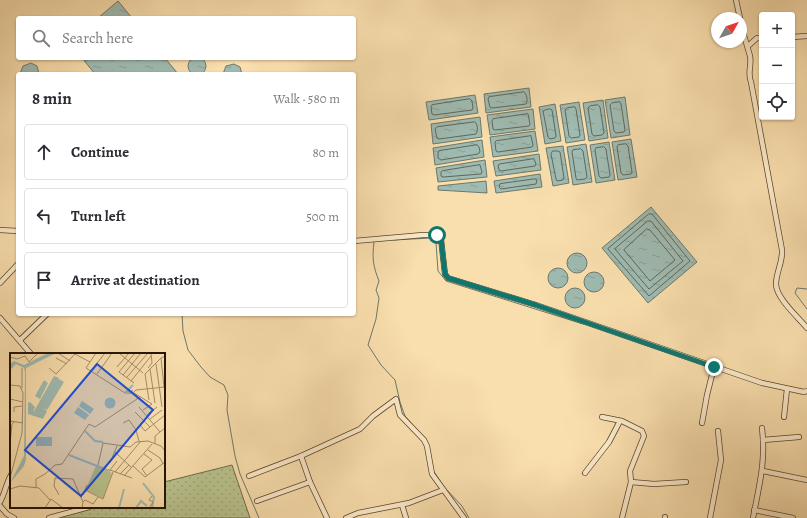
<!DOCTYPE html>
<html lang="en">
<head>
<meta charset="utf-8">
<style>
  :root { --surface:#fff; --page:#f2f2f3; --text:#2b2b33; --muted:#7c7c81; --line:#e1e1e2 }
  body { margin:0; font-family:Alegreya,serif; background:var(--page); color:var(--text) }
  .controls { position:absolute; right:12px; top:12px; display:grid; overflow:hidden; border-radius:4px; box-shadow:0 1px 3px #0004 }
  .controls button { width:36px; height:36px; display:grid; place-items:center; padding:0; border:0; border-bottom:1px solid var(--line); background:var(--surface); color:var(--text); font:20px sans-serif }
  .compass { position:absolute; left:711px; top:12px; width:36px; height:36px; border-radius:50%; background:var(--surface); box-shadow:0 1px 3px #0004; rotate:50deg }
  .stop { position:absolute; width:12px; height:12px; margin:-9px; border:3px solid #0f766e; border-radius:50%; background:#fff }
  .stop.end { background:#0f766e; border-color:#fff; box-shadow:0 1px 4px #0008 }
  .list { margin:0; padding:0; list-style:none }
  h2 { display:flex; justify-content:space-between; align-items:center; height:52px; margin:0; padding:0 16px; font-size:17px }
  h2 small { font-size:13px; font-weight:400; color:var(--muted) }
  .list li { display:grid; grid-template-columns:26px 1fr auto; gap:12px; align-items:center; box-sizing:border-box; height:56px; margin:0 8px 8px; padding:0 8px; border:1px solid var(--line); border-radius:4px }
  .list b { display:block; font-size:15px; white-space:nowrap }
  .list em { font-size:13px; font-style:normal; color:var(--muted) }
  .icon { flex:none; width:22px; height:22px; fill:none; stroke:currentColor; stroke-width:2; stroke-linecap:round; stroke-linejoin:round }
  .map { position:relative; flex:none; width:807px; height:518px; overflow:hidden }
  .search { position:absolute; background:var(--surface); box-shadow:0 1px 3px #0004; left:16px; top:16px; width:340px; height:44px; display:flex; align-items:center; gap:10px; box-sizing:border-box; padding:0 14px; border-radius:4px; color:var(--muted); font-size:15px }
  .panel { position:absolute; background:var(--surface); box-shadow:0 1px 3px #0004; left:16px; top:72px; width:340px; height:244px; border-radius:4px }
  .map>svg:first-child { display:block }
  .grass { fill:url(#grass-dots); stroke:#6e6b48 }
  .water { fill:url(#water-ripples); stroke:#6d786b }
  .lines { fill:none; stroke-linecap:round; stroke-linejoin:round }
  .shore { stroke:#61675a; stroke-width:1 }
  .stream { stroke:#6d786b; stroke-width:1 }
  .minor-casing { stroke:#59462c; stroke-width:6 }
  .minor { stroke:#fceaca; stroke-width:4.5 }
  .route { stroke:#0f766e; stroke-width:5 }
  .inset-river { fill:none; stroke:#9fbbb2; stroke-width:2 }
  .inset-road { fill:none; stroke:#a48d69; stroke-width:1 }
  .view { fill:#1d4ed8; fill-opacity:0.15; stroke:#1d4ed8; stroke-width:2 }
  .inset-edge { fill:none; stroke:#231301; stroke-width:2 }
</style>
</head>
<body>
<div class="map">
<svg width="807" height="518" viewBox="0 0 807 518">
  <defs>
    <pattern id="grass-dots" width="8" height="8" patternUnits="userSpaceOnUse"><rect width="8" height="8" fill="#b9c38e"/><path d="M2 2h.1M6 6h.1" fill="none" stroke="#9fa779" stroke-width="1.8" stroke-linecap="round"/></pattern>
    <pattern id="water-ripples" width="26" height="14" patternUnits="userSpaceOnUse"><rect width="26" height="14" fill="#9fbbb2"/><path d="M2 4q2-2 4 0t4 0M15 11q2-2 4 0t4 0" fill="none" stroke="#89a097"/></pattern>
  </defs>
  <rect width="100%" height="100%" fill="#fadfae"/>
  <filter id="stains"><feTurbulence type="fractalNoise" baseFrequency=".005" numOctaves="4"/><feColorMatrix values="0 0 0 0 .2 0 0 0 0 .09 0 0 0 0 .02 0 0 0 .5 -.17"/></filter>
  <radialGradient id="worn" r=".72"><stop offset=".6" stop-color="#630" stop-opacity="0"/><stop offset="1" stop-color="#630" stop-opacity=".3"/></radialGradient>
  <!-- grass -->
  <polygon class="grass" points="232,465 250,518 56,518 55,514 84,507 164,507 164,482"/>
  <!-- water -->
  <g class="water">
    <polygon points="118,1 132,18 98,18"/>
    <circle cx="197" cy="66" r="9"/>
    <polygon points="82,58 165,58 178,74 95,74"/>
    <polygon points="31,63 37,66 39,74 20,74 23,66"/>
    <polygon points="234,64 240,67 242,74 223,74 226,66"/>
    <polygon points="529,88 531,107 486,113 484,94"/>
    <polygon points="475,95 478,113 429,120 426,102"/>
    <polygon points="625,97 630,135 611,138 605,100"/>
    <polygon points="603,100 608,138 589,141 583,103"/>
    <polygon points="579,102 585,140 566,143 560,105"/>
    <polygon points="555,104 561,141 545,144 539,107"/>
    <polygon points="533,109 535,129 490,135 487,115"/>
    <polygon points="480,117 482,137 433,144 431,124"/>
    <polygon points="535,131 538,151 493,157 490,137"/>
    <polygon points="631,139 637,177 618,180 612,142"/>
    <polygon points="482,140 484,157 435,165 433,148"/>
    <polygon points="609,142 615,180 596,183 590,145"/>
    <polygon points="586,144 592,182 573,185 567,147"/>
    <polygon points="563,146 569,183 553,186 546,148"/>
    <polygon points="539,154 541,170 496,176 493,161"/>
    <polygon points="485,160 487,177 438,182 436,168"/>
    <polygon points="540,174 542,187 496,193 494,181"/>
    <polygon points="486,181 487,193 438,190 438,186"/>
    <polygon points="651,207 697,262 648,303 602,248"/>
    <circle cx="577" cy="263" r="10"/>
    <circle cx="558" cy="278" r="10"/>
    <circle cx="594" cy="282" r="10"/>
    <circle cx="575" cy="298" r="10"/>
  </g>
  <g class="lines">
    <!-- shore -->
    <g class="shore">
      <path d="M524 92C527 94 528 101 526 104L492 108 490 107 488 99 489 97Z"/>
      <polygon points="470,99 472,101 473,108 472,110 434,115 432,114 431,107 432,105"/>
      <polygon points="620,102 621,104 625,130 624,132 616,133 614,131 610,105 612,103"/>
      <polygon points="598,105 600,107 604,133 602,135 594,136 592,134 588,108 590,106"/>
      <polygon points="575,107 576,109 580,135 579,137 571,138 569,136 565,110 567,108"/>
      <polygon points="550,109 552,110 556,136 555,138 550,139 548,137 543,111 545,110"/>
      <polygon points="528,114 530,124 529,126 495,130 493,129 492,121 493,119"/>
      <path d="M475 122C478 124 478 131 476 134L439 139 437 138 435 129 437 127Z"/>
      <polygon points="531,136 533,145 532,147 498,152 496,151 495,142 496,141"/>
      <polygon points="626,144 628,146 632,172 631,174 623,175 621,173 617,147 618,145"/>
      <polygon points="477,145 479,147 480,152 478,154 441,160 438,158 438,153 439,151"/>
      <polygon points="604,147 606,149 610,175 609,177 601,178 599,176 595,150 596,148"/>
      <polygon points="581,149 583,151 587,177 585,179 577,180 576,178 572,152 573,150"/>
      <polygon points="553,151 558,151 560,152 564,178 563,180 557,181 556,179 551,154"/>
      <polygon points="534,159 536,164 535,166 501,171 499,170 498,165 500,164"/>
      <polygon points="480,165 482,172 481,174 443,177 441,176 441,172 442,171"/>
      <polygon points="535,179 537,180 536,184 501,189 499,187 500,184"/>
      <polygon points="649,214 652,214 690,261 649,296 608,249"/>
      <polygon points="648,221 651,221 683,261 649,289 615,249"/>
      <polygon points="647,229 650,230 675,260 650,281 624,250"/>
    </g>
    <!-- stream -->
    <g class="stream">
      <polyline points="394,240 431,238 436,243 438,271 446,281 583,324"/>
      <path d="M374 242C372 258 373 266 379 281L376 290 379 298 376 319 368 345 381 365 395 380 400 402 405 416 421 434"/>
      <polyline points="807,289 797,288 795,293 807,309"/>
      <polyline points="182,314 183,331 188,350 201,367 210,377 224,385 228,395 227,410 235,456 240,474 259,518"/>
      <polyline points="433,470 444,487 462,506 469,518"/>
    </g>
    <defs>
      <g id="minor">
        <polyline points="736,0 740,18"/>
        <path d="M741 25 750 56C752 65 747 73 751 82L782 250C783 262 776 272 776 284 776 298 799 318 807 328"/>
        <polyline points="792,37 807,36"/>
        <polyline points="748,46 757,38 762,38"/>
        <polyline points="0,230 18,231"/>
        <polyline points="354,241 423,235 437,235 441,239 445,274 448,278 536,305 762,383 804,392 807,391"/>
        <polyline points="0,283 18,264"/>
        <polyline points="0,318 31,354"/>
        <polyline points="20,340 47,314"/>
        <polyline points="602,417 622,421 642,431 644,436 630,471 631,482 622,518"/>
        <polyline points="784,417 787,389"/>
        <polyline points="702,423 707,395 714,367"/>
        <polyline points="763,440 799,437"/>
        <polyline points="301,456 310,482 327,518"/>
        <polyline points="763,471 807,480"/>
        <polyline points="585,473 609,442 620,421"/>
        <polyline points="249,476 301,456 360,429 373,416 396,399 400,415 424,440 427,446 432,474 464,518"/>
        <polyline points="631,482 654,484 686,482"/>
        <polyline points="257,501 310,482"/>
        <path d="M0 502C5 493 6 484 11 475"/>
        <polyline points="402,505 406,518"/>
        <polyline points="0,506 7,514 14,518"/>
        <polyline points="754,510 793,518"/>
        <polyline points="49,518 89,507"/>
        <polyline points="346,518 358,513 409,503 443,490"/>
        <polyline points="665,518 665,517"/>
        <polyline points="710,518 721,460 718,431"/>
        <path d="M753 518C759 486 766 462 762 428"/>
      </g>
    </defs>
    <!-- minor casing -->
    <use href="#minor" class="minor-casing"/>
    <!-- minor -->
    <use href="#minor" class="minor"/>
  </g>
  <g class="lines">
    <!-- route -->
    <polyline class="route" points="437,235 441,239 445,274 448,278 536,305 714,367"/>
  </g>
  <!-- overview -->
  <g transform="translate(10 353)">
    <rect width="155" height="155" fill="#fadfae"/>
    <path d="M86 113 102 120 93 145 75 137Z" fill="#b9c38e"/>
    <path d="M46 0 16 15V106L14 113 0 130 14 103 15 19 14 15 6 11 0 17V11L4 8 14 12 36 1ZM44 23 49 25 48 28 49 26 54 29 37 57 32 55 37 58 33 66 18 61V50L20 49 25 54 23 60ZM34 27 38 30 30 46 25 43ZM94.5 50a5.5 5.5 0 1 1 11 0a5.5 5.5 0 1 1-11 0ZM72 48 84 56 80 61 69 53ZM68 54 79 62 75 67 64 60ZM26 84H42V93H26Z" fill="#9fbbb2"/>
    <path class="inset-river" d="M123 32 117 38H123M75 78 85 88 93 89M59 102 100 118M133 130 144 144 142 155M109 155 114 136M126 155 131 148 137 153"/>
    <path class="inset-road" d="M48 0 60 8M86 0 76 15 115 40H124L142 51 133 57M109 0 133 20M0 4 7 6 15 3 19 9 28 0M46 5 57 11M146 11 152 54M107 14 119 0M39 15 46 21 65 1 80 9M138 15 142 10 141 0M140 16 145 50M81 18 95 0M87 21 102 0M113 22 131 0M117 24 138 0M121 28 141 3M124 30 109 19 125 0M0 32 10 33 13 40 12 80 0 125M154 34 151 5 155 3M12 35V15M123 40 126 37 155 34M0 46 13 49M139 47 135 21 151 5M129 54 150 79M4 59V54L13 53M125 59 140 74M137 62 147 54M140 66 152 57M0 68 13 70M113 70 119 67 126 77 129 88M130 72 135 78 155 62M145 90V83L155 75M0 91 2 71 4 69M138 97 150 105 153 111M105 99 122 115M134 101 142 107 132 116 137 123M107 108 100 117 122 125M100 110 107 93M88 112 93 90 120 94 126 89 138 88 151 93 155 98M123 113 135 124 155 109M105 119 131 88M110 121 119 112M114 123 142 91M26 135V126L35 121 45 112 52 111 79 71 85 74 130 44M0 136 10 133 29 135 40 147M75 137 93 146 103 119M49 142 44 133 45 125 63 126 73 149 72 155M69 142 73 141 77 132M73 149 75 147 83 151 88 144M35 155 41 146 53 155M139 155 143 149 139 147 142 143"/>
    <path class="view" d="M87 11 143 57 71 143 15 97Z"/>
    <rect width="155" height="155" class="inset-edge"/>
  </g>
  <rect width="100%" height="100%" filter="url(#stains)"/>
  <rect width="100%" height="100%" fill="url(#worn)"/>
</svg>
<div class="controls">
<button>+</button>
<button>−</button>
<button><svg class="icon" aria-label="locate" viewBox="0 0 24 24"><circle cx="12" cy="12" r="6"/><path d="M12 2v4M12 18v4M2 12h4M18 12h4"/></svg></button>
</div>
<svg class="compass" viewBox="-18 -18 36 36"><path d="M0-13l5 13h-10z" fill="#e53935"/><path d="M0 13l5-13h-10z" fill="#7c7c81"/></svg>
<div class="stop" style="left:437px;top:235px"></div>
<div class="stop end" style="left:714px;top:367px"></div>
<div class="search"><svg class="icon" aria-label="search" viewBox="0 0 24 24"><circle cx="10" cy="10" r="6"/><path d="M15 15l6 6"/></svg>Search here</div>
<section class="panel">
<h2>8 min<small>Walk · 580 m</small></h2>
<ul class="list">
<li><svg class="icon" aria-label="ahead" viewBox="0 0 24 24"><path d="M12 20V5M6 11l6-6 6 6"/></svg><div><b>Continue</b></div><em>80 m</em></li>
<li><svg class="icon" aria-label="left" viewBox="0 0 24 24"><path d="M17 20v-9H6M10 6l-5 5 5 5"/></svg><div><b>Turn left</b></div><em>500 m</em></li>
<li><svg class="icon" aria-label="arrive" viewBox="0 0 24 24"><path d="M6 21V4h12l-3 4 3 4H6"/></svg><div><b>Arrive at destination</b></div></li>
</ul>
</section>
</div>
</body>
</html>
